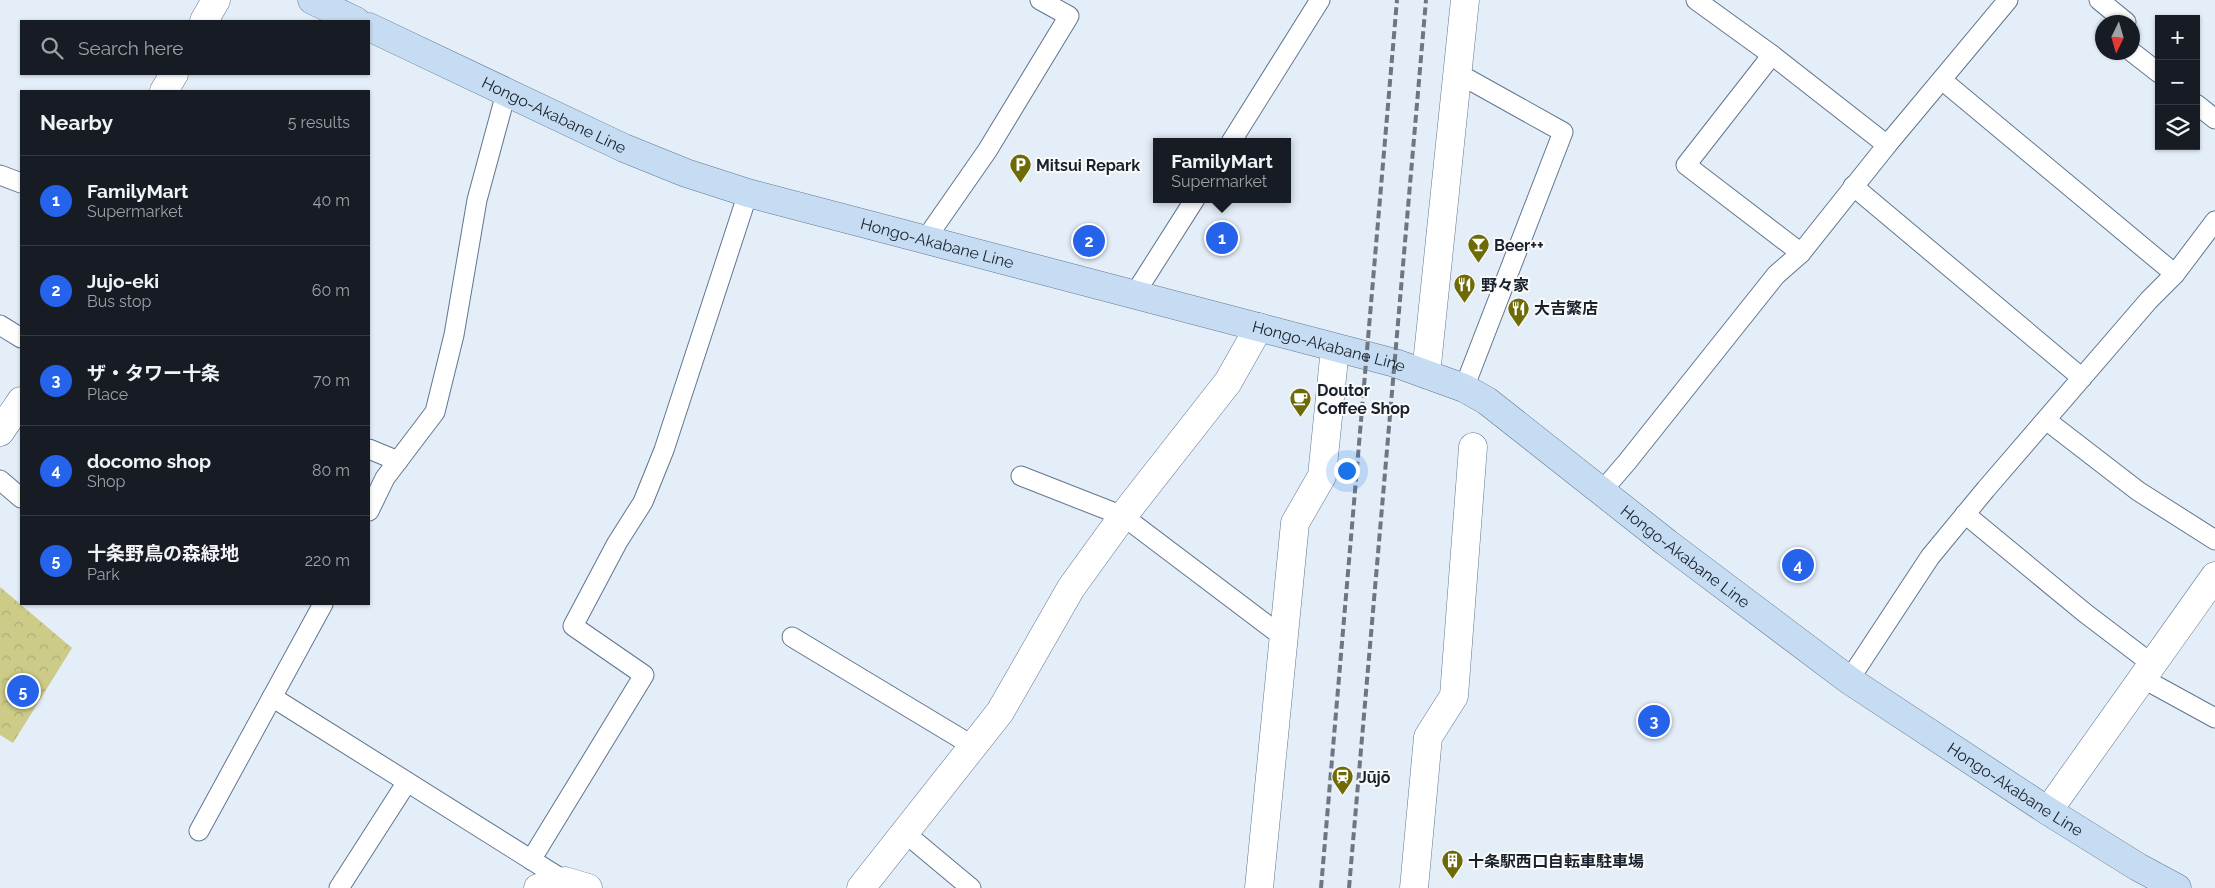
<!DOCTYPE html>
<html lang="en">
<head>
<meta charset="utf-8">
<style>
  :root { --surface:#171b24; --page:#20242c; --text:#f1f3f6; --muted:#9ea1a6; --line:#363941; --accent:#2563eb }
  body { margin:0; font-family:Raleway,"Noto Sans JP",sans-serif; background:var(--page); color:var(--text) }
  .controls { position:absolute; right:15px; top:15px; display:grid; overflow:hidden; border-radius:0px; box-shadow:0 1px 4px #0004 }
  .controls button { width:45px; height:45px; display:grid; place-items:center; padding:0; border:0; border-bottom:1px solid var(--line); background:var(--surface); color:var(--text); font:25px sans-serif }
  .compass { position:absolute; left:2095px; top:15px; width:45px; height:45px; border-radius:50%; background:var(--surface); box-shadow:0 1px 4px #0004; rotate:185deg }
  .you { position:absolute; left:1346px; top:470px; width:18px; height:18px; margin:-12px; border:4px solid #fff; border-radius:50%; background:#1a73e8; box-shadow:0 0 0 8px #1a73e833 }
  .badge { display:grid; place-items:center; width:32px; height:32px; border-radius:50%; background:var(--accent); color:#fff; font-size:16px; font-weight:700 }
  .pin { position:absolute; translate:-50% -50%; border:2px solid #fff; box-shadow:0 1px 5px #0006 }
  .popup { position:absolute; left:1153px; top:138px; width:138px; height:65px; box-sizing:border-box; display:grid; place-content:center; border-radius:0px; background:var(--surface); filter:drop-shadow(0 1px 4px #0005); font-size:16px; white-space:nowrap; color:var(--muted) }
  .popup b { font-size:19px; color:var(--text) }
  .popup::after { content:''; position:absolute; left:50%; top:100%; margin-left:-10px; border:10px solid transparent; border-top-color:var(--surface) }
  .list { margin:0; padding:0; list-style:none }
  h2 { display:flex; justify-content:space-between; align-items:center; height:65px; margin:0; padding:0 20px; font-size:21px }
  h2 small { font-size:16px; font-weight:400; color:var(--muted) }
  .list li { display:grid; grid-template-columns:32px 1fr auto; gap:15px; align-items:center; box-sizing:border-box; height:90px; padding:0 20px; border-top:1px solid var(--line) }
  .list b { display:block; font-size:19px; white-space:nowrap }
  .list p { margin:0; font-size:16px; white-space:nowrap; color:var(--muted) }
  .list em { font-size:16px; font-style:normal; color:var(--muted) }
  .icon { flex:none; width:28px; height:28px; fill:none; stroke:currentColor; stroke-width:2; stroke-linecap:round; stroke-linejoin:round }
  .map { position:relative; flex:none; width:2215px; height:888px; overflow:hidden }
  .search { position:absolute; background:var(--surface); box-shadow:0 1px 4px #0004; left:20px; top:20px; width:350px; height:55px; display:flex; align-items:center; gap:12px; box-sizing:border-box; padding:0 18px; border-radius:0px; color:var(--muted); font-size:19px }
  .panel { position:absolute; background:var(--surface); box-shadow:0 1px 4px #0004; left:20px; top:90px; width:350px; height:515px; border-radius:0px }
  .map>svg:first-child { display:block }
  .forest { fill:url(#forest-crowns) }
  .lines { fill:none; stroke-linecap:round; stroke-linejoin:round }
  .service-casing { stroke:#60768f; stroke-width:21 }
  .pedestrian-casing { stroke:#60768f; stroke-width:29 }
  .minor-casing { stroke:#60768f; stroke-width:29 }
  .secondary-casing { stroke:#60768f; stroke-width:29 }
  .service { stroke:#fff; stroke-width:19 }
  .pedestrian { stroke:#fff; stroke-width:28 }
  .minor { stroke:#fff; stroke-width:28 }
  .secondary { stroke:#c6dcf2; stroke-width:28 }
  .rail { stroke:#6d7681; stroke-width:4; stroke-dasharray:8 4; stroke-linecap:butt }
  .labels { text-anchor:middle; stroke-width:4; stroke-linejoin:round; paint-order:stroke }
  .street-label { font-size:16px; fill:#19222c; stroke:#fafafa }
  .poi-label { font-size:16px; font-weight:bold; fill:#19222c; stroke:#fafafa; text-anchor:start }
</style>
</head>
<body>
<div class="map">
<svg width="2215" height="888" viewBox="0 0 2215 888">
  <defs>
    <pattern id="forest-crowns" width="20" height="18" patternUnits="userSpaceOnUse" patternTransform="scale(1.25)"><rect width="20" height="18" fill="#cccb87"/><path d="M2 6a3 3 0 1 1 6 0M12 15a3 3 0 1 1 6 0" fill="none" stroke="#afae75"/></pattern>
  </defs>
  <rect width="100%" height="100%" fill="#e4eef9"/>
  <!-- forest -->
  <polygon class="forest" points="0,587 72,648 13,743 0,735"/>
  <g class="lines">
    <defs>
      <g id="service">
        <polyline points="1696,0 1772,55 1887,145 2008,0"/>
        <polyline points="2099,0 2126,22"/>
        <polyline points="2132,52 2159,73"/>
        <polyline points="1772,55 1686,165 1801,253"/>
        <polyline points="1459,74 1563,132 1464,388"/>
        <polyline points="1942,80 2175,274"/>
        <polyline points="2196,104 2215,119"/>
        <polyline points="1231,142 1320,0"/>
        <polyline points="0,175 21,183"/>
        <polyline points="1853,186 2082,378"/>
        <polyline points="925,240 987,151 1069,16 1040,0"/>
        <polyline points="1134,295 1195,199"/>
        <polyline points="0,325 21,338"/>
        <polyline points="2046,420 2138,491 2215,540"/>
        <polyline points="369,449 398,461"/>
        <polyline points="1021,476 1123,516 1283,637"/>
        <polyline points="0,480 21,498"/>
        <polyline points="1602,491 1627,462 1776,275 1801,253 1887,145"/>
        <polyline points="369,511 385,478 435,412 454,335 477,200 506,93"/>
        <polyline points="1965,514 2085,613 2152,664"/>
        <polyline points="792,637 973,746"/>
        <polyline points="2142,678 2215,718"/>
        <polyline points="1849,680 1930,557 1986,489 2149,300 2175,274 2215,221"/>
        <polyline points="272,697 565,881"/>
        <polyline points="199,831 323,604"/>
        <polyline points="905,833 971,888"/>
        <polyline points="531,860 644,675 573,626 617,543 643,502 664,450 748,193"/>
        <polyline points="339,888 407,782"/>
      </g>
      <polyline id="pedestrian" points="1414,888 1428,737 1454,696 1473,447"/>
      <g id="minor">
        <polyline points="204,21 216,0"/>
        <polyline points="164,91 174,74"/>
        <polyline points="1426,374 1465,0"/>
        <polyline points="0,432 21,401"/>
        <polyline points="2048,811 2215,576"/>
        <polyline points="538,888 565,881 588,888"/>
        <polyline points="861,888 1000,712 1071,588 1123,516 1228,382 1259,327"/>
        <polyline points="1259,888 1295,523 1322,476 1335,348"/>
      </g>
      <g id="secondary">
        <polyline points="312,0 356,21"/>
        <path id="s1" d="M369 27 624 148 686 173 748 193 1395 363 1464 388 1487 401 1667 543 1849 680 2048 811 2138 867 2177 888"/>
      </g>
    </defs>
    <!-- service casing -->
    <use href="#service" class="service-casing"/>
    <!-- pedestrian casing -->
    <use href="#pedestrian" class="pedestrian-casing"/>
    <!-- minor casing -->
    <use href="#minor" class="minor-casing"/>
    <!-- secondary casing -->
    <use href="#secondary" class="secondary-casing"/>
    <!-- service -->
    <use href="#service" class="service"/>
    <!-- pedestrian -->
    <use href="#pedestrian" class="pedestrian"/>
    <!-- minor -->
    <use href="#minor" class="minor"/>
    <!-- secondary -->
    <use href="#secondary" class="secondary"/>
    <!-- rail -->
    <g class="rail">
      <polyline points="1321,888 1397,0"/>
      <polyline points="1349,888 1426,0"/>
    </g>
  </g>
  <!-- icons -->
  <defs>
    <symbol id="parking-pin" viewBox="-11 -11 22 30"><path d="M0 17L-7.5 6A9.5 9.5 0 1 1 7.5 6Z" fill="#6e6b06" stroke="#fafafa"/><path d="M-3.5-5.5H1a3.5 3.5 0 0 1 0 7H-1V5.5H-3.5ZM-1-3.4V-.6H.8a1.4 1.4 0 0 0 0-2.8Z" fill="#fff"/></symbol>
    <symbol id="bar-pin" viewBox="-11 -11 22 30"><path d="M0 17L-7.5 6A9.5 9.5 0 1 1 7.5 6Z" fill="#6e6b06" stroke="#fafafa"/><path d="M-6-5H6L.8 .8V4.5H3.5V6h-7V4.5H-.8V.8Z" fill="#fff"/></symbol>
    <symbol id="restaurant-pin" viewBox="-11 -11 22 30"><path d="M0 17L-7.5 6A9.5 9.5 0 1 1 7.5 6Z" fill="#6e6b06" stroke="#fafafa"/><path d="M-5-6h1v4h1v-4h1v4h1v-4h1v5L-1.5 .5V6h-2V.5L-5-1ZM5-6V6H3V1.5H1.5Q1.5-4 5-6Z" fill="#fff"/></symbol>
    <symbol id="cafe-pin" viewBox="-11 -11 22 30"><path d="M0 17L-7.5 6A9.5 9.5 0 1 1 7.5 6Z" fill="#6e6b06" stroke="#fafafa"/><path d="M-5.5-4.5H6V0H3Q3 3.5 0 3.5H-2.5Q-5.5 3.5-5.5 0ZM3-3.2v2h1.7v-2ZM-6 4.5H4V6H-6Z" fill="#fff"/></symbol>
    <symbol id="station-pin" viewBox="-11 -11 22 30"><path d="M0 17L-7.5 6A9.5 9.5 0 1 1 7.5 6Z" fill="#6e6b06" stroke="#fafafa"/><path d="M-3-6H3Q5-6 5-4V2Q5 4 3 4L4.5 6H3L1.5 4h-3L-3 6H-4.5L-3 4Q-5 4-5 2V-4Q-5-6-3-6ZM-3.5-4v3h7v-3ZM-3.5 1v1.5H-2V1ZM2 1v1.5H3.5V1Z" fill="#fff"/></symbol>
    <symbol id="building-pin" viewBox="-11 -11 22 30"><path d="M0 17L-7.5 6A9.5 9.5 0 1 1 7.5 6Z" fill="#6e6b06" stroke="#fafafa"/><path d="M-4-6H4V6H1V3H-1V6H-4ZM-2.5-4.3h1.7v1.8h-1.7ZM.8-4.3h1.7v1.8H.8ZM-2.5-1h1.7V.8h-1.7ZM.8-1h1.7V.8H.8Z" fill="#fff"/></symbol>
  </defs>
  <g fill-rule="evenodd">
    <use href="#parking-pin" x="1008" y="152" width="25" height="34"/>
    <use href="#bar-pin" x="1466" y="232" width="25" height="34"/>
    <use href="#restaurant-pin" x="1452" y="272" width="25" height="34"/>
    <use href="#restaurant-pin" x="1506" y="296" width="25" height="34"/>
    <use href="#cafe-pin" x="1288" y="386" width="25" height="34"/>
    <use href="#station-pin" x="1330" y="764" width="25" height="34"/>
    <use href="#building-pin" x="1440" y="848" width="25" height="34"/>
  </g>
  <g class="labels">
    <!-- street labels -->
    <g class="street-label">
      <text dy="6" stroke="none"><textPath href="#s1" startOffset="205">Hongo-Akabane Line</textPath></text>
      <text dy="6" stroke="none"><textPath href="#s1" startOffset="610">Hongo-Akabane Line</textPath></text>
      <text dy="6" stroke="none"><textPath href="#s1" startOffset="1015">Hongo-Akabane Line</textPath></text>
      <text dy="6" stroke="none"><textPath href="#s1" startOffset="1435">Hongo-Akabane Line</textPath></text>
      <text dy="6" stroke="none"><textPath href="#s1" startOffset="1839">Hongo-Akabane Line</textPath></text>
    </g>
    <!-- poi labels -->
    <g class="poi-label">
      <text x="1036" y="171">Mitsui Repark</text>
      <text x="1494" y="251">Beer++</text>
      <text x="1481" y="291">野々家</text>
      <text x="1534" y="314">大吉繁店</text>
      <text x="1317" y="396">Doutor<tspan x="1317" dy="18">Coffee Shop</tspan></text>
      <text x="1359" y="783">Jūjō</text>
      <text x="1468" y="867">十条駅西口自転車駐車場</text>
    </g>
  </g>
</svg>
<div class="controls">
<button>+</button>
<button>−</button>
<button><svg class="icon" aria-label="layers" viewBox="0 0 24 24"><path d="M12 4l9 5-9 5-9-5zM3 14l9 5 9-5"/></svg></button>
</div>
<svg class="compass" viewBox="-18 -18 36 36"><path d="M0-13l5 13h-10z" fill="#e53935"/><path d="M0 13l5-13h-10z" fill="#9ea1a6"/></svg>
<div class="you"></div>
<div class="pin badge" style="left:1222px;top:238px">1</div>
<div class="popup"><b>FamilyMart</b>Supermarket</div>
<div class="pin badge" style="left:1089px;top:241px">2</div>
<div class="pin badge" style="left:1654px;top:721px">3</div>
<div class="pin badge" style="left:1798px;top:565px">4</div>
<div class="pin badge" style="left:23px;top:691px">5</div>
<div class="search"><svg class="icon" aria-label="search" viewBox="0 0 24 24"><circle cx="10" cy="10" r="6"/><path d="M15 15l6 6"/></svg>Search here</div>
<section class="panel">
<h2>Nearby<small>5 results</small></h2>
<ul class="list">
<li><span class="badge">1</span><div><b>FamilyMart</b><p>Supermarket</p></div><em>40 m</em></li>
<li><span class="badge">2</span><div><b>Jujo-eki</b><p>Bus stop</p></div><em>60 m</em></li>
<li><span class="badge">3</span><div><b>ザ・タワー十条</b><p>Place</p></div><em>70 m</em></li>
<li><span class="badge">4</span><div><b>docomo shop</b><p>Shop</p></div><em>80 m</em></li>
<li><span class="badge">5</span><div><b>十条野鳥の森緑地</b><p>Park</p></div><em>220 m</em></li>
</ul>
</section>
</div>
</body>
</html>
